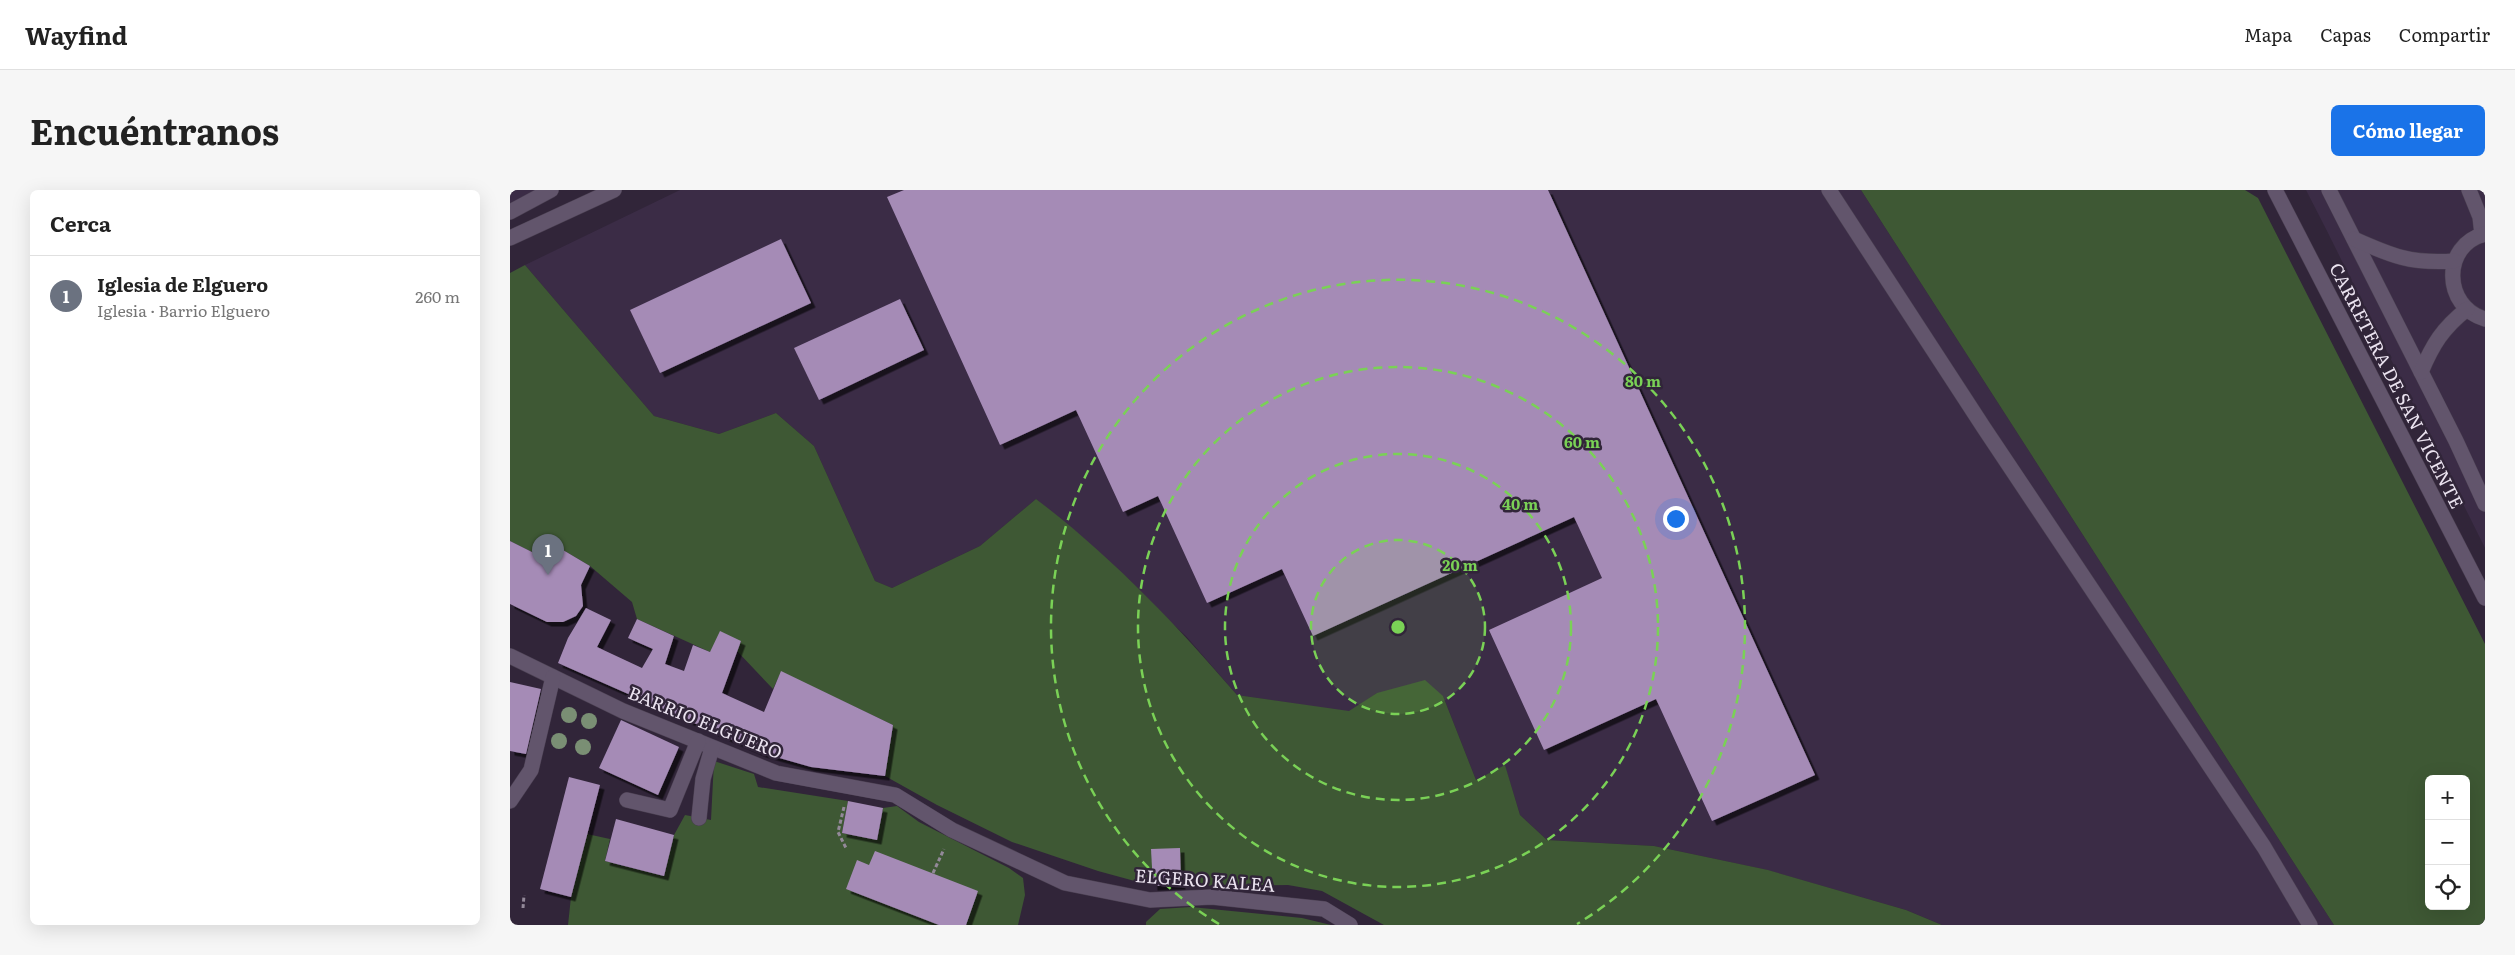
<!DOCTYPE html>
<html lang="es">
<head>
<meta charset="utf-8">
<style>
  :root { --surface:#fff; --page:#f6f6f6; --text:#222; --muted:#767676; --line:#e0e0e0; --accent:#1a73e8 }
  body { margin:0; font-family:Literata,serif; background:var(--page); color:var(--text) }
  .controls { position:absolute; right:15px; bottom:15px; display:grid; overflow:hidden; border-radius:8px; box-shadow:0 5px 20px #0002 }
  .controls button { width:45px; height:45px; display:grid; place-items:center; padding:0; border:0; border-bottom:1px solid var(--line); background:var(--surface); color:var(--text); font:25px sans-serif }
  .you { position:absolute; left:1165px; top:328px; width:18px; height:18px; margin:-12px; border:4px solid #fff; border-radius:50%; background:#1a73e8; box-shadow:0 0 0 8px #1a73e833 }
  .badge { display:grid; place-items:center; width:32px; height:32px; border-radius:50%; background:var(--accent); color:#fff; font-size:16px; font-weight:700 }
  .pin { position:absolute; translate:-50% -41px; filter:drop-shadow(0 1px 2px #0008) }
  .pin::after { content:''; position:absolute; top:26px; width:18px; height:15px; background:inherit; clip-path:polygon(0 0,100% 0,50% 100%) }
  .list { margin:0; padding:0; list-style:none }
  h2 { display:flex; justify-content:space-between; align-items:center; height:65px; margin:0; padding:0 20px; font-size:21px }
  h2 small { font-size:16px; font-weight:400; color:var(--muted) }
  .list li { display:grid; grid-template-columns:32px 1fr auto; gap:15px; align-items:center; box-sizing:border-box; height:80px; padding:0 20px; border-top:1px solid var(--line) }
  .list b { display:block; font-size:19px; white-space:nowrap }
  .list p { margin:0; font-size:16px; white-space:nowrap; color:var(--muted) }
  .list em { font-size:16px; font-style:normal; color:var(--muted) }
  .icon { flex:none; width:28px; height:28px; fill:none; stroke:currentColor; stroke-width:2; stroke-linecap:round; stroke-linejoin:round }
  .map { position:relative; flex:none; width:1975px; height:735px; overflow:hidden; border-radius:8px }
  header { display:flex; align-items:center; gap:30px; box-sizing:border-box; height:70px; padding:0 25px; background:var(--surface); border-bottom:1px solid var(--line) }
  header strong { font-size:24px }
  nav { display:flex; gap:28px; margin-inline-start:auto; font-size:18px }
  .intro { display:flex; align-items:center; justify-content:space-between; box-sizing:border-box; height:120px; padding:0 30px }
  h1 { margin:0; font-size:35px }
  .button { padding:12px 22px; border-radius:8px; background:var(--accent); color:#fff; font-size:18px; font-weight:700 }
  main { display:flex; gap:30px; padding:0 30px }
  aside { flex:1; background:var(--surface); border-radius:8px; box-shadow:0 5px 20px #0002 }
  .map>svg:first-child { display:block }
  .built { fill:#3b2c46 }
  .green { fill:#3e5834; fill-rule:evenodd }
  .building { fill:#a58bb6; filter:url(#shadow) }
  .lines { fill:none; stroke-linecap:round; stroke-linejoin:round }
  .minor-casing { stroke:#4b4052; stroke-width:16 }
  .path { stroke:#938999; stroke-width:3; stroke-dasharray:4 2.5; stroke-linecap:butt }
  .minor { stroke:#62556c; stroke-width:15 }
  .tree { fill:#7a8f74 }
  .ring { fill:none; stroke:#7ad156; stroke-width:2.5; stroke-dasharray:9 6 }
  .labels { text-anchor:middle; stroke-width:5; stroke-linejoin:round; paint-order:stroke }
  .street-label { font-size:18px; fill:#ebe3f0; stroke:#312539 }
  .centre { fill:#7ad156; stroke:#312539; stroke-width:2.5 }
  .ring-label { font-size:15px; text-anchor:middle; font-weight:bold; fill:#7ad156; stroke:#312539; stroke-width:5; stroke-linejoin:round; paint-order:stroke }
</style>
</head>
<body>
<header>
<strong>Wayfind</strong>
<nav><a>Mapa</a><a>Capas</a><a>Compartir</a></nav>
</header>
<div class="intro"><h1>Encuéntranos</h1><a class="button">Cómo llegar</a></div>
<main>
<aside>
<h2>Cerca<small></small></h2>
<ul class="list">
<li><span class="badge" style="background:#6b7280">1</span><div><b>Iglesia de Elguero</b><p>Iglesia · Barrio Elguero</p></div><em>260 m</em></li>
</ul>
</aside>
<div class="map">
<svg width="1975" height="735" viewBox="0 0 1975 735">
  <defs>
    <filter id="shadow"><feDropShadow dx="4.5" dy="4.5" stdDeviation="0" flood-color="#0009"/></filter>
  </defs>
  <rect width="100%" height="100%" fill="#312539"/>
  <!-- built -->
  <g class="built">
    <polygon points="0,0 36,0 0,18"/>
    <polygon points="170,0 1351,0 1824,735 1432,735 1396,720 1257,680 1144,656 1037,650 1010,625 995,576 966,590 933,506 867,503 839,522 727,505 676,446 526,309 470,356 382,398 365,391 304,256 266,223 209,244 144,226 15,75"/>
    <polygon points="1796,0 1975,0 1975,358 1817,41"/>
  </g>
  <!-- green -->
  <g class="green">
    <path d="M1351 0H1735L1748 8 1975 454V735H1824ZM1919 589H1956V716H1919Z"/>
    <path d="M15 75 144 226 209 244 266 223 304 256 365 391 382 398 470 356 526 309C600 365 666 434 727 505L839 521 867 503 915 490 933 506 966 590 995 575 1010 625 1037 650 1144 656 1258 680 1396 720 1432 735H874L812 701 778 695 643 696 588 681 502 652 427 615 375 586 383 535 271 482 263 499 227 461 231 451 200 462 127 429 122 412 80 376 48 357 40 371 0 351V83Z"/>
    <polygon points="204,571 244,584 248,597 338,611 332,643 367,650 373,618 387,616 409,632 499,678 513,688 515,705 508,735 58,735 61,707 77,644 100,649 95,671 154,686 164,645 175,625 201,630"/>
    <polygon points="681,717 792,728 821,735 636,735 636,732 650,719"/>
  </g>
  <!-- building -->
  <g class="building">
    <polygon points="394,0 1038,0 1305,585 1202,631 1146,509 1034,560 979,440 1092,388 1064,327 803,446 772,379 697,413 648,306 613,322 566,220 490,255 377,7"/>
    <polygon points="271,49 301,113 150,183 120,120"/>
    <polygon points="390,109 414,160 309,210 284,158"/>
    <polygon points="0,351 40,371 48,357 80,376 71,395 73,416 66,426 53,432 37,432 0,414"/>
    <polygon points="76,418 101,430 87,457 132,478 143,459 118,448 127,429 164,446 155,474 174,481 183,455 200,462 210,441 231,451 212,503 254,522 271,481 383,535 375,586 301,577 252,563 48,473 58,448"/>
    <polygon points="0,492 31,499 16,564 0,561"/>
    <polygon points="111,530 169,557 148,605 89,578"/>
    <polygon points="59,587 90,595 61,707 30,699"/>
    <polygon points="338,611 373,618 367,650 332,643"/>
    <polygon points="106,629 164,645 154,686 95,671"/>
    <polygon points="670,658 671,695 643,696 641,659"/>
    <polygon points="365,661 468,701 456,735 429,735 336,699 347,670 359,675"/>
  </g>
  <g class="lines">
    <defs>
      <g id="minor">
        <polyline points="1319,0 1474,238 1754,657 1800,735"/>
        <polyline points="1765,0 1975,408"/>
        <polyline points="1819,0 1946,251 1975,314"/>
        <polyline points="1959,0 1970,27 1972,45"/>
        <polyline points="0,22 41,0"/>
        <path d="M1975 44C1931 55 1933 117 1975 129"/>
        <polyline points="0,48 104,0"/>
        <path d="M1844 49C1882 66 1901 74 1944 71"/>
        <path d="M1911 182C1923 154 1932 139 1957 119"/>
        <polyline points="0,466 113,521 266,583 385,605 442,640 555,693 640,710 702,707 814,719 840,735"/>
        <polyline points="117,610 160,620 188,551"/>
        <polyline points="0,611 21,580 43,487"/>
        <polyline points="189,628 193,589 202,558"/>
      </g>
    </defs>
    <!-- minor casing -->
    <use href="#minor" class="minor-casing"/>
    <!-- path -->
    <g class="path">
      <polyline points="334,617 328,642 336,658"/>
      <polyline points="423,683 434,659"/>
      <polyline points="13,718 14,705"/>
    </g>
    <!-- minor -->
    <use href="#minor" class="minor"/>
  </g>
  <!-- trees -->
  <g class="tree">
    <circle cx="59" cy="525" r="8"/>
    <circle cx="79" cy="531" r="8"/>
    <circle cx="49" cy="551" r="8"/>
    <circle cx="73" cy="557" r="8"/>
  </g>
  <!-- distance rings -->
  <circle cx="888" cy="437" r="87" fill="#7ad156" fill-opacity=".12"/>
  <g class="ring">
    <circle cx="888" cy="437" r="87"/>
    <circle cx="888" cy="437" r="173"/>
    <circle cx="888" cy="437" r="260"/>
    <path d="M709 734A347 347 0 1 1 1067 734"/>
  </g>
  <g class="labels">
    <!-- street labels -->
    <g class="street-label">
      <text transform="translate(1886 196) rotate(63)" y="6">CARRETERA DE SAN VICENTE</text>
      <text transform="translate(195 533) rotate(22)" y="6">BARRIO ELGUERO</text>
      <text transform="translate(695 691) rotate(4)" y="6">ELGERO KALEA</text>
    </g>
  </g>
  <circle cx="888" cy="437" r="8" class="centre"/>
  <g class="ring-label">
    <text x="1133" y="197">80 m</text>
    <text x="1072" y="258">60 m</text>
    <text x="1010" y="320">40 m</text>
    <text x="950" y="381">20 m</text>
  </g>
</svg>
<div class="controls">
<button>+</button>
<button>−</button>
<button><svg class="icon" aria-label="locate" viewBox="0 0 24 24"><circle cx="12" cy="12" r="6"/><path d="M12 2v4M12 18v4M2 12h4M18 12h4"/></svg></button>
</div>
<div class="you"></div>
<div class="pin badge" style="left:38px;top:385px;background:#6b7280">1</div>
</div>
</main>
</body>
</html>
